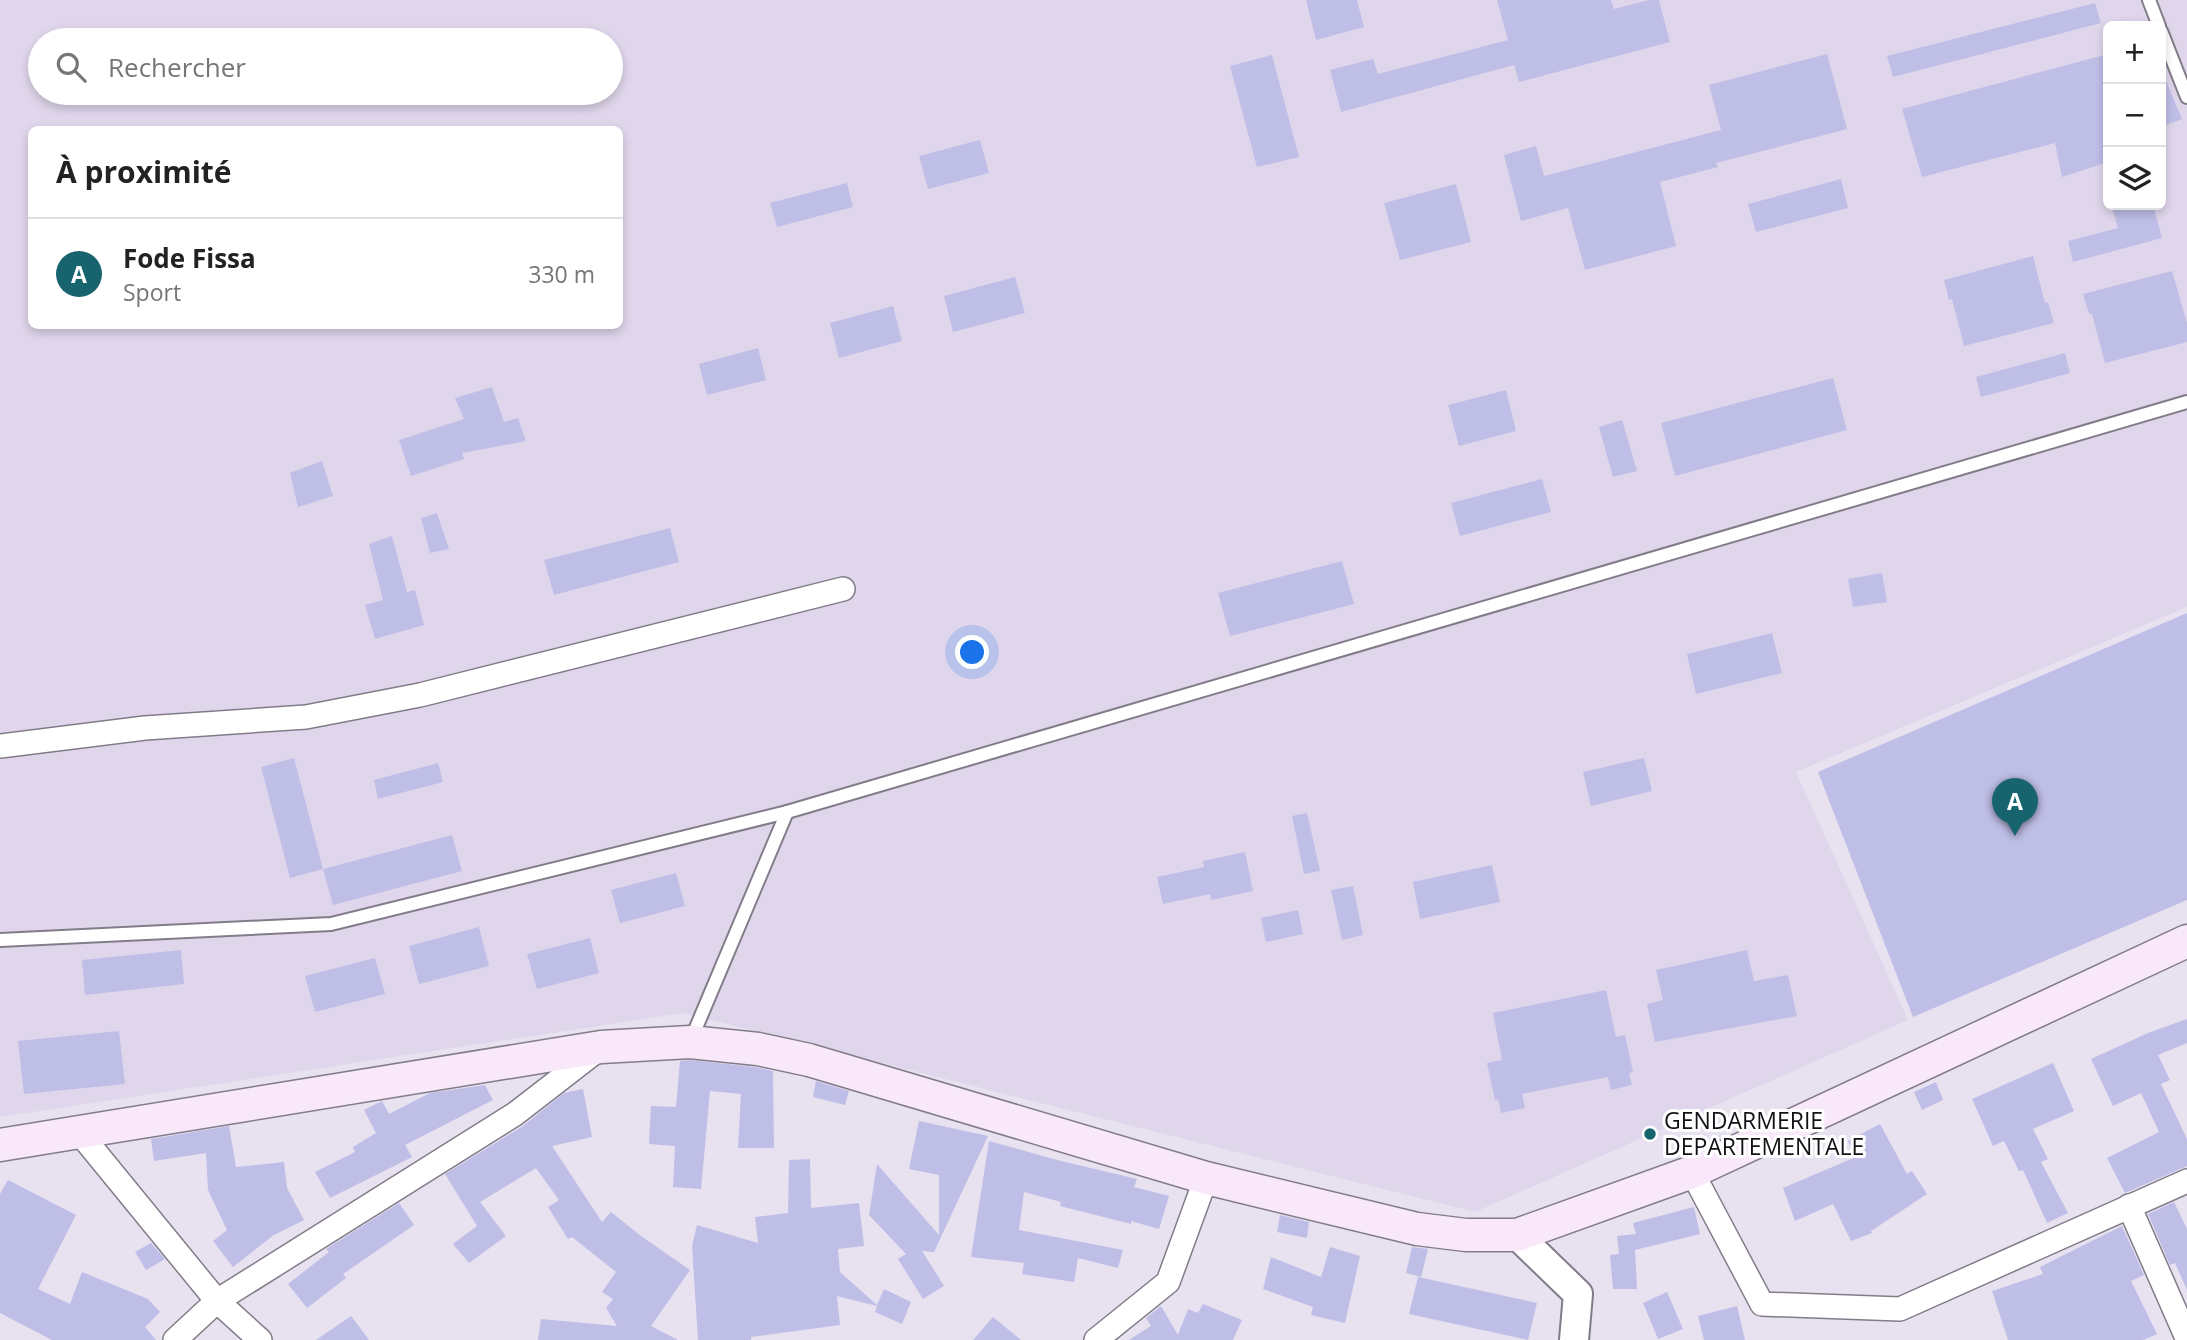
<!DOCTYPE html>
<html lang="fr">
<head>
<meta charset="utf-8">
<style>
  :root { --surface:#fff; --page:#f6f6f6; --text:#222; --muted:#767676; --line:#e0e0e0; --accent:#17636e }
  body { margin:0; font-family:"Open Sans",sans-serif; background:var(--page); color:var(--text) }
  .controls { position:absolute; right:21px; top:21px; display:grid; overflow:hidden; border-radius:10px; box-shadow:0 4px 10px #0003 }
  .controls button { width:63px; height:63px; display:grid; place-items:center; padding:0; border:0; border-bottom:2px solid var(--line); background:var(--surface); color:var(--text); font:35px sans-serif }
  .you { position:absolute; left:973px; top:653px; width:24px; height:24px; margin:-18px; border:5px solid #fff; border-radius:50%; background:#1a73e8; box-shadow:0 0 0 10px #1a73e833 }
  .badge { display:grid; place-items:center; width:46px; height:46px; border-radius:50%; background:var(--accent); color:#fff; font-size:23px; font-weight:700 }
  .pin { position:absolute; translate:-50% -58px; filter:drop-shadow(0 2px 4px #0008) }
  .pin::after { content:''; position:absolute; top:37px; width:24px; height:21px; background:inherit; clip-path:polygon(0 0,100% 0,50% 100%) }
  .list { margin:0; padding:0; list-style:none }
  h2 { display:flex; justify-content:space-between; align-items:center; height:91px; margin:0; padding:0 28px; font-size:30px }
  h2 small { font-size:23px; font-weight:400; color:var(--muted) }
  .list li { display:grid; grid-template-columns:46px 1fr auto; gap:21px; align-items:center; box-sizing:border-box; height:112px; padding:0 28px; border-top:2px solid var(--line) }
  .list b { display:block; font-size:26px; white-space:nowrap }
  .list p { margin:0; font-size:23px; white-space:nowrap; color:var(--muted) }
  .list em { font-size:23px; font-style:normal; color:var(--muted) }
  .icon { flex:none; width:38px; height:38px; fill:none; stroke:currentColor; stroke-width:2; stroke-linecap:round; stroke-linejoin:round }
  .map { position:relative; flex:none; width:2187px; height:1340px; overflow:hidden }
  .search { position:absolute; background:var(--surface); box-shadow:0 4px 10px #0003; left:28px; top:28px; width:595px; height:77px; display:flex; align-items:center; gap:18px; box-sizing:border-box; padding:0 24px; border-radius:38px; color:var(--muted); font-size:26px }
  .panel { position:absolute; background:var(--surface); box-shadow:0 4px 10px #0003; left:28px; top:126px; width:595px; height:203px; border-radius:10px }
  .map>svg:first-child { display:block }
  .built { fill:#e0d6ec; fill-rule:evenodd }
  .building { fill:#bfbee7 }
  .lines { fill:none; stroke-linecap:round; stroke-linejoin:round }
  .service-casing { stroke:#827c89; stroke-width:16 }
  .minor-casing { stroke:#827c89; stroke-width:26 }
  .tertiary-casing { stroke:#827c89; stroke-width:32 }
  .secondary-casing { stroke:#827c89; stroke-width:35 }
  .service { stroke:#fff; stroke-width:12 }
  .minor { stroke:#fff; stroke-width:23 }
  .tertiary { stroke:#fff; stroke-width:28 }
  .secondary { stroke:#f8e8f9; stroke-width:32 }
  .poi-dot { fill:#17636e; stroke:#fff; stroke-width:2.5 }
  .labels { text-anchor:middle; stroke-width:6; stroke-linejoin:round; paint-order:stroke }
  .poi-label { font-size:23px; fill:#131116; stroke:#fff; text-anchor:start }
</style>
</head>
<body>
<div class="map">
<svg width="2187" height="1340" viewBox="0 0 2187 1340">
  <rect width="100%" height="100%" fill="#e7e1f0"/>
  <!-- built -->
  <path class="built" d="M0 0H2187V607L1796 772 1908 1020 1475 1212 683 1013 0 1117ZM2108 26H2161V205H2108ZM40 40H611V93H40ZM32 130H620V326H32Z"/>
  <!-- building -->
  <g class="building">
    <polygon points="1306,0 1357,0 1364,27 1316,40"/>
    <polygon points="1497,0 1611,0 1614,9 1649,0 1659,0 1670,42 1519,82 1514,65 1341,112 1330,70 1373,59 1378,74 1508,40"/>
    <polygon points="2095,3 2101,23 1893,77 1887,56"/>
    <polygon points="1827,54 1847,129 1716,163 1718,167 1660,182 1676,246 1585,270 1568,208 1521,221 1504,155 1536,146 1544,176 1721,130 1709,85"/>
    <polygon points="2108,54 2108,162 2062,177 2055,143 1922,177 1902,109"/>
    <polygon points="1272,55 1299,157 1257,167 1230,66"/>
    <polygon points="2161,69 2182,119 2161,127"/>
    <polygon points="980,140 989,173 928,189 919,156"/>
    <polygon points="1841,179 1848,208 1756,232 1748,204"/>
    <polygon points="847,183 853,207 777,227 770,203"/>
    <polygon points="1456,184 1471,242 1400,260 1384,203"/>
    <polygon points="2111,205 2153,205 2162,238 2073,262 2068,241 2118,228"/>
    <polygon points="2033,256 2045,303 2048,302 2054,323 1964,346 1952,299 1949,300 1944,280"/>
    <polygon points="2172,271 2187,323 2187,342 2105,363 2092,314 2089,314 2083,294"/>
    <polygon points="1015,277 1025,313 953,332 944,296"/>
    <polygon points="893,306 902,341 839,358 830,323"/>
    <polygon points="758,348 766,380 707,395 699,364"/>
    <polygon points="2065,353 2070,373 1981,397 1976,377"/>
    <polygon points="1833,378 1847,430 1675,476 1661,423"/>
    <polygon points="492,387 504,422 518,418 526,441 462,453 464,459 411,476 399,440 464,419 455,398"/>
    <polygon points="1506,390 1516,431 1459,446 1448,405"/>
    <polygon points="1622,420 1637,471 1613,477 1599,427"/>
    <polygon points="322,461 333,496 298,507 290,473"/>
    <polygon points="1542,479 1551,512 1460,536 1451,503"/>
    <polygon points="437,513 449,549 430,553 421,518"/>
    <polygon points="670,528 679,562 554,595 544,560"/>
    <polygon points="392,536 407,592 415,590 424,625 375,639 365,605 383,600 369,544"/>
    <polygon points="1342,561 1354,604 1230,636 1218,593"/>
    <polygon points="1882,573 1887,602 1853,607 1848,579"/>
    <polygon points="2187,613 2187,900 1913,1017 1818,772"/>
    <polygon points="1772,633 1782,673 1696,694 1687,654"/>
    <polygon points="294,758 323,869 290,878 261,767"/>
    <polygon points="1644,758 1652,791 1591,806 1583,772"/>
    <polygon points="438,763 443,782 378,799 374,780"/>
    <polygon points="1307,813 1320,871 1304,874 1292,816"/>
    <polygon points="452,835 462,871 333,905 323,869"/>
    <polygon points="1245,852 1253,891 1211,900 1210,894 1163,904 1157,877 1204,867 1203,861"/>
    <polygon points="1492,865 1500,902 1420,919 1413,882"/>
    <polygon points="676,873 685,906 620,923 611,890"/>
    <polygon points="1353,886 1363,935 1342,940 1331,890"/>
    <polygon points="1298,910 1303,934 1266,942 1261,918"/>
    <polygon points="479,927 489,966 419,984 409,946"/>
    <polygon points="590,938 599,973 537,989 527,954"/>
    <polygon points="181,950 184,984 85,995 82,960"/>
    <polygon points="1747,950 1754,981 1788,975 1797,1016 1655,1042 1647,1004 1663,1000 1656,970"/>
    <polygon points="375,958 385,994 315,1012 305,976"/>
    <polygon points="1606,990 1616,1037 1625,1035 1633,1072 1629,1073 1632,1085 1611,1090 1608,1077 1522,1094 1525,1108 1501,1113 1498,1099 1495,1100 1487,1063 1502,1060 1493,1013"/>
    <polygon points="2187,1019 2187,1043 2158,1055 2170,1080 2161,1084 2187,1139 2187,1166 2125,1193 2107,1158 2159,1132 2141,1093 2113,1106 2091,1059 2148,1033"/>
    <polygon points="119,1031 125,1084 24,1094 18,1041"/>
    <polygon points="690,1060 755,1067 773,1071 774,1148 738,1148 741,1094 710,1091 701,1189 673,1187 675,1146 649,1144 651,1106 676,1107 680,1061"/>
    <polygon points="2053,1063 2074,1111 2033,1129 2048,1159 2041,1162 2068,1213 2047,1223 2023,1170 2019,1171 2004,1141 1993,1146 1972,1099"/>
    <polygon points="816,1081 849,1091 845,1105 813,1097"/>
    <polygon points="1936,1082 1943,1100 1922,1110 1914,1092"/>
    <polygon points="485,1085 493,1100 405,1145 412,1157 330,1198 315,1172 355,1152 353,1147 376,1133 364,1110 382,1101 389,1114 430,1093"/>
    <polygon points="583,1089 592,1137 552,1146 602,1222 611,1212 641,1236 690,1270 651,1326 678,1340 538,1340 541,1319 617,1326 606,1308 613,1299 602,1292 616,1272 572,1237 568,1239 548,1207 559,1200 536,1168 480,1202 506,1236 469,1263 453,1244 477,1226 445,1174 523,1126 564,1093"/>
    <polygon points="919,1121 988,1136 934,1252 922,1251 944,1286 923,1299 898,1259 906,1254 869,1215 877,1164 939,1235 939,1175 909,1169"/>
    <polygon points="1880,1124 1907,1174 1912,1171 1927,1194 1871,1231 1872,1233 1851,1241 1833,1204 1795,1221 1783,1188 1856,1157 1848,1141"/>
    <polygon points="229,1126 236,1167 284,1162 287,1188 304,1220 274,1235 233,1267 213,1241 227,1230 208,1190 206,1153 154,1161 151,1139"/>
    <polygon points="989,1141 1057,1160 1137,1179 1134,1187 1169,1196 1159,1229 1131,1221 1131,1224 1060,1206 1061,1202 1024,1192 1019,1230 1123,1250 1118,1268 1078,1258 1074,1282 1022,1274 1024,1263 971,1257"/>
    <polygon points="810,1159 811,1208 859,1203 864,1246 838,1249 840,1272 877,1305 884,1289 911,1302 902,1324 875,1312 877,1306 837,1296 840,1325 751,1337 751,1340 698,1340 692,1246 697,1225 758,1243 755,1217 788,1213 789,1160"/>
    <polygon points="8,1180 76,1215 38,1289 70,1304 82,1272 148,1299 160,1312 145,1327 156,1340 52,1340 0,1313 0,1194"/>
    <polygon points="2174,1202 2187,1229 2187,1290 2175,1263 2170,1265 2148,1214"/>
    <polygon points="399,1203 414,1225 343,1274 346,1278 307,1308 288,1284 329,1252 326,1249"/>
    <polygon points="1694,1207 1700,1234 1635,1250 1637,1289 1613,1289 1610,1255 1619,1254 1617,1236 1636,1234 1633,1223"/>
    <polygon points="1280,1215 1309,1222 1307,1238 1277,1232"/>
    <polygon points="2122,1226 2144,1275 2131,1281 2157,1334 2143,1340 2008,1340 1992,1291 2043,1274 2040,1267"/>
    <polygon points="151,1243 165,1259 146,1270 135,1252"/>
    <polygon points="1330,1247 1360,1256 1345,1323 1311,1315 1313,1307 1263,1289 1271,1257 1321,1277"/>
    <polygon points="1412,1247 1428,1249 1421,1277 1406,1273"/>
    <polygon points="1418,1277 1537,1303 1528,1340 1409,1314"/>
    <polygon points="1667,1292 1683,1329 1658,1339 1643,1303"/>
    <polygon points="1203,1304 1242,1320 1233,1340 1129,1340 1151,1326 1146,1318 1161,1306 1178,1335 1188,1309 1198,1313"/>
    <polygon points="1737,1306 1745,1340 1704,1340 1698,1316"/>
    <polygon points="351,1316 369,1340 316,1340"/>
    <polygon points="993,1317 1021,1340 973,1340"/>
  </g>
  <g class="lines">
    <defs>
      <g id="service">
        <polyline points="2149,0 2159,26"/>
        <polyline points="2161,31 2187,97"/>
        <polyline points="0,940 331,924 787,812 2187,402"/>
        <polyline points="690,1042 787,812"/>
      </g>
      <g id="minor">
        <polyline points="0,746 145,728 306,717 420,695 843,589"/>
        <polyline points="78,1131 217,1301 260,1340"/>
        <polyline points="1692,1172 1762,1304 1900,1309 2187,1181"/>
        <polyline points="2129,1206 2187,1338"/>
        <polyline points="175,1340 217,1301 515,1114 599,1049"/>
        <polyline points="1096,1340 1168,1282 1206,1178"/>
      </g>
      <polyline id="tertiary" points="1517,1235 1578,1294 1574,1340"/>
      <polyline id="secondary" points="0,1145 601,1047 690,1042 758,1049 809,1060 1206,1178 1417,1229 1466,1235 1517,1235 1692,1172 2187,941"/>
    </defs>
    <!-- service casing -->
    <use href="#service" class="service-casing"/>
    <!-- minor casing -->
    <use href="#minor" class="minor-casing"/>
    <!-- tertiary casing -->
    <use href="#tertiary" class="tertiary-casing"/>
    <!-- secondary casing -->
    <use href="#secondary" class="secondary-casing"/>
    <!-- service -->
    <use href="#service" class="service"/>
    <!-- minor -->
    <use href="#minor" class="minor"/>
    <!-- tertiary -->
    <use href="#tertiary" class="tertiary"/>
    <!-- secondary -->
    <use href="#secondary" class="secondary"/>
  </g>
  <!-- markers -->
  <circle class="poi-dot" cx="1650" cy="1134" r="7"/>
  <g class="labels">
    <!-- poi labels -->
    <g class="poi-label">
      <text x="1664" y="1129">GENDARMERIE<tspan x="1664" dy="26">DEPARTEMENTALE</tspan></text>
    </g>
  </g>
</svg>
<div class="controls">
<button>+</button>
<button>−</button>
<button><svg class="icon" aria-label="layers" viewBox="0 0 24 24"><path d="M12 4l9 5-9 5-9-5zM3 14l9 5 9-5"/></svg></button>
</div>
<div class="you"></div>
<div class="pin badge" style="left:2015px;top:836px">A</div>
<div class="search"><svg class="icon" aria-label="search" viewBox="0 0 24 24"><circle cx="10" cy="10" r="6"/><path d="M15 15l6 6"/></svg>Rechercher</div>
<section class="panel">
<h2>À proximité<small></small></h2>
<ul class="list">
<li><span class="badge">A</span><div><b>Fode Fissa</b><p>Sport</p></div><em>330 m</em></li>
</ul>
</section>
</div>
</body>
</html>
